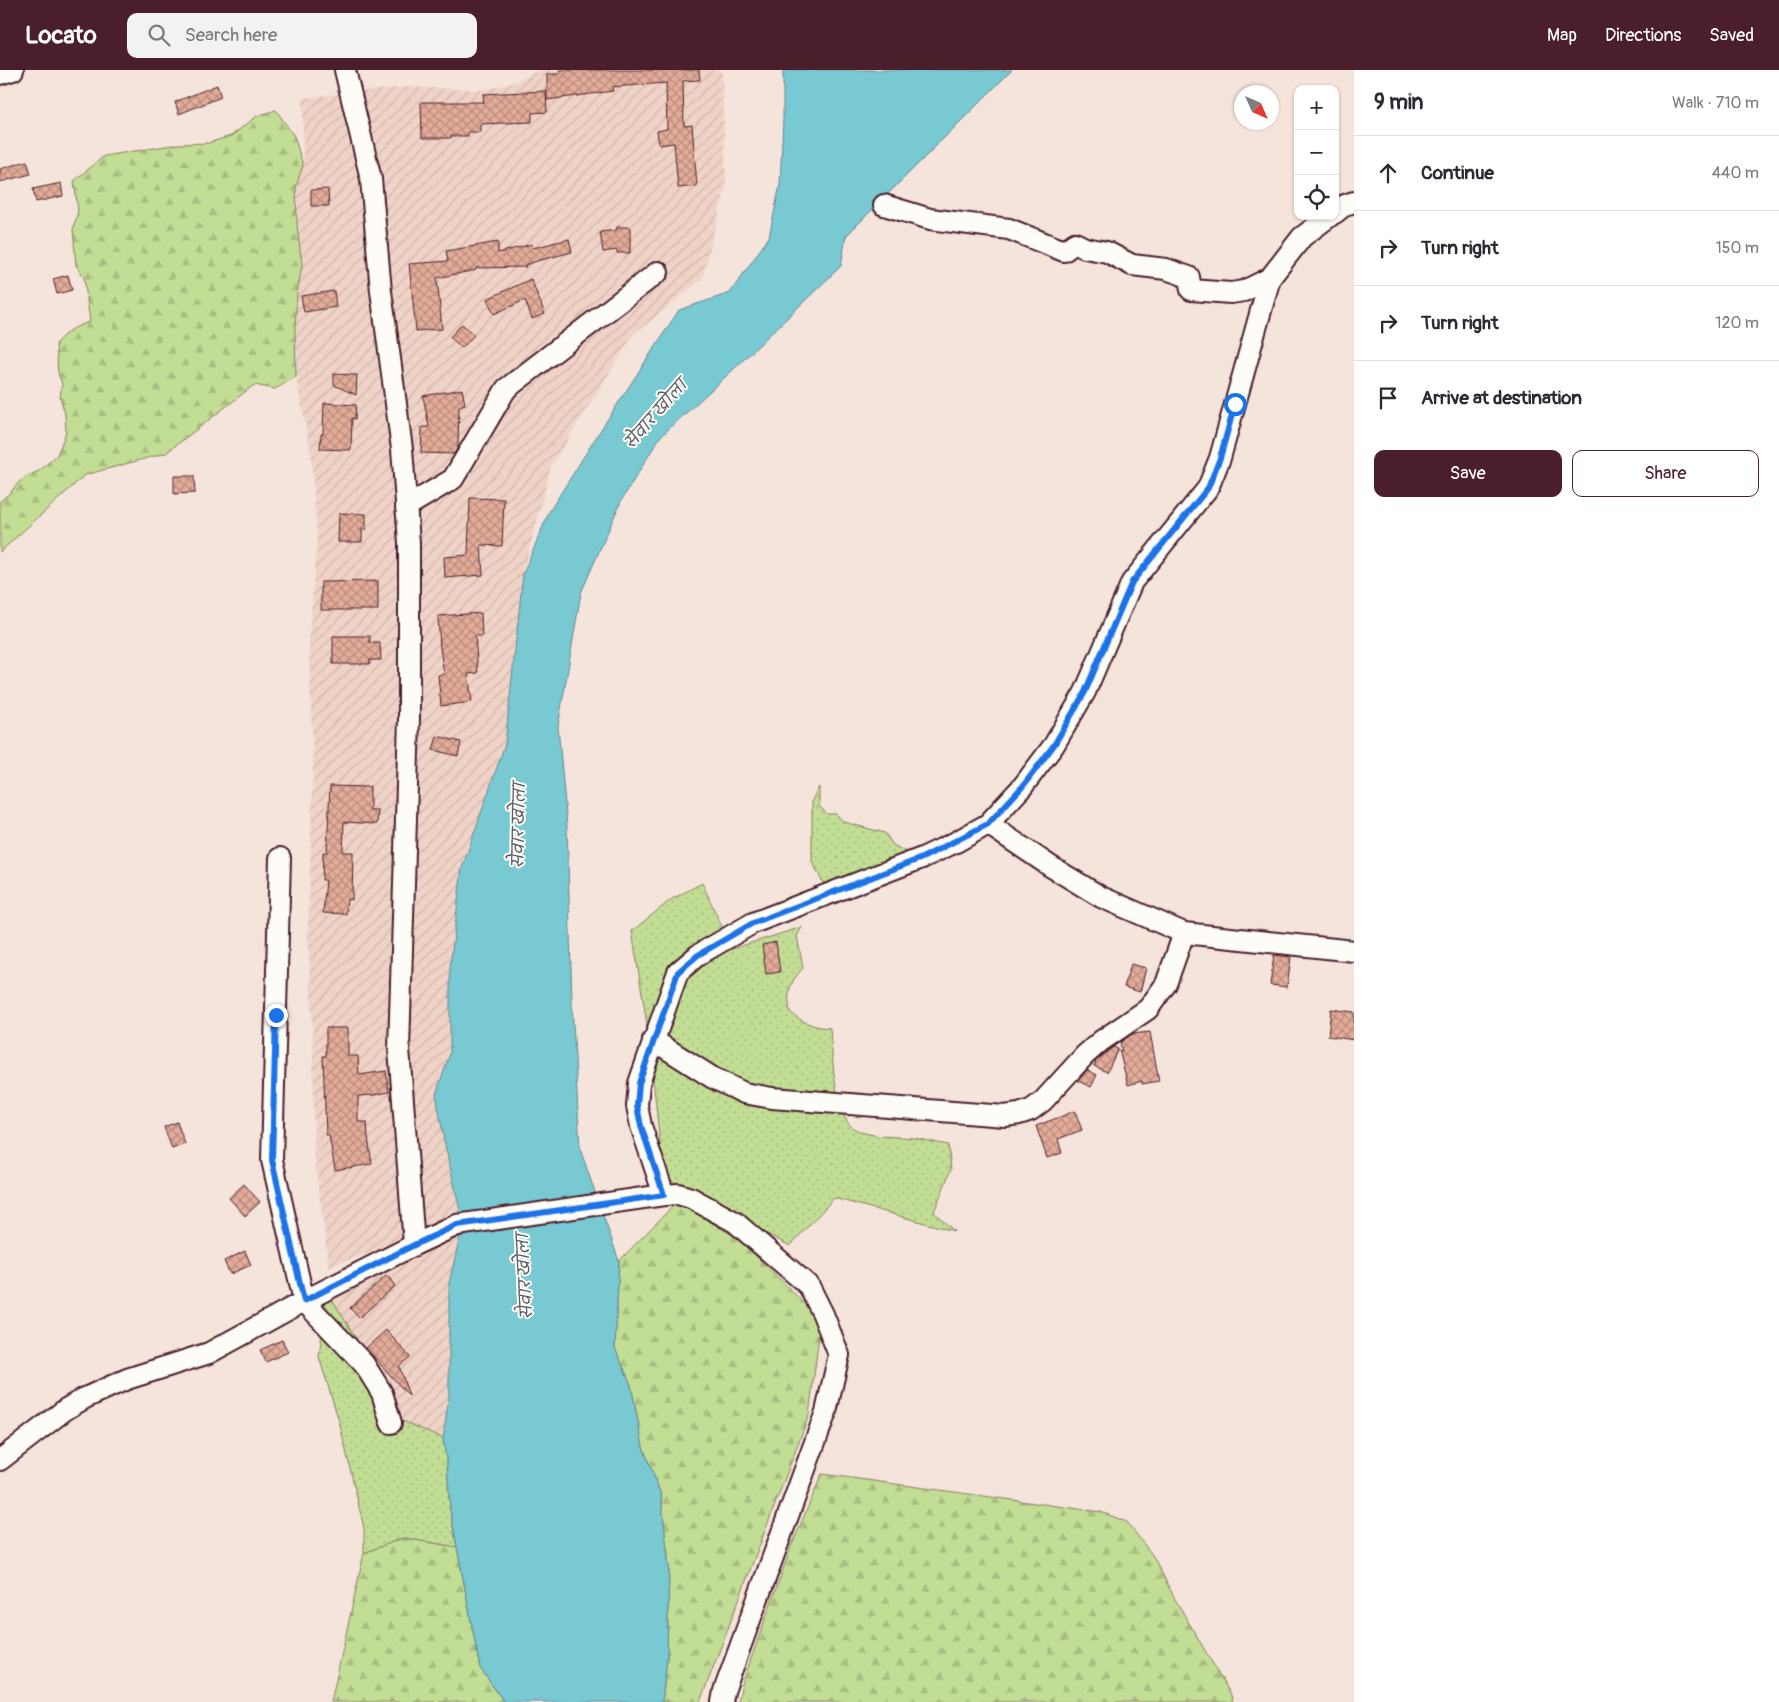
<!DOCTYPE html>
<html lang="en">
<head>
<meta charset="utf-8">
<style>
  :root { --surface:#fff; --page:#f2f2f3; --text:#2b2b33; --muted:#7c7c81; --line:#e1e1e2; --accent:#4a1f2b }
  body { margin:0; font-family:Pangolin,"Playpen Sans Deva",sans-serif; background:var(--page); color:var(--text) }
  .controls { position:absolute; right:15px; top:15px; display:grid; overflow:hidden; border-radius:10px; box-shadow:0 1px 4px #0004 }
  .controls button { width:45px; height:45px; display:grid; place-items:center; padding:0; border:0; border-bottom:1px solid var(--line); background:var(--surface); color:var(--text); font:25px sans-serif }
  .compass { position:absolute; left:1234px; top:15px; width:45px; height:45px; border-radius:50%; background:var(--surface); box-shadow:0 1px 4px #0004; rotate:135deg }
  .stop { position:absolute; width:15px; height:15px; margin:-11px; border:4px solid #1a73e8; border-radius:50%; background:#fff }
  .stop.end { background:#1a73e8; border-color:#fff; box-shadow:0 1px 5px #0008 }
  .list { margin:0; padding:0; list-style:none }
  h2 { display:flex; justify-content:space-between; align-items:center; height:65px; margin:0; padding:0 20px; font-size:21px }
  h2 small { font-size:16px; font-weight:400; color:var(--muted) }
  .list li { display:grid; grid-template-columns:32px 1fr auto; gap:15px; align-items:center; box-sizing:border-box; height:75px; padding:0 20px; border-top:1px solid var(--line) }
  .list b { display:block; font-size:19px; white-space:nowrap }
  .list em { font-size:16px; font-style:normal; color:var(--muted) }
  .actions { display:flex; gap:10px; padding:15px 20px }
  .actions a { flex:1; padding:11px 0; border:1px solid var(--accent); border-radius:10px; text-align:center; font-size:18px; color:var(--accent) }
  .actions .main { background:var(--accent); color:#fff }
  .icon { flex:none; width:28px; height:28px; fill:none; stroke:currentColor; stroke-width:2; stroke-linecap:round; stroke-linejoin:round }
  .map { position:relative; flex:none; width:1354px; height:1632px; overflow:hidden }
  header { display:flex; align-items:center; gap:30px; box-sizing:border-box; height:70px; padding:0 25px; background:var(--accent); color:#fff }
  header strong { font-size:24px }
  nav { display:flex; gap:28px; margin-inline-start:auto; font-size:18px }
  .search { width:350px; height:45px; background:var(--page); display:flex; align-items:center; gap:12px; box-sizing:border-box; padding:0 18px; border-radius:10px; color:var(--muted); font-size:19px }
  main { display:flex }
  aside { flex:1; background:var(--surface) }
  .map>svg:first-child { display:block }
  .industrial { fill:url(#industrial-furrows) }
  .grass { fill:url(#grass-dots); stroke:#867e60 }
  .forest { fill:url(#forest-firs); stroke:#867e60 }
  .water { fill:#78c9d2; stroke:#66858f }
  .building { fill:url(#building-cross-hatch); stroke:#4a1f2b }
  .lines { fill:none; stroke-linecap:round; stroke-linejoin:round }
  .minor-casing { stroke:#4a1f2b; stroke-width:24 }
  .minor { stroke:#fdfcf7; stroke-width:20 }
  .route { stroke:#1a73e8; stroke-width:6 }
  .labels { text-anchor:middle; stroke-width:4; stroke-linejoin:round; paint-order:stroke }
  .water-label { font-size:16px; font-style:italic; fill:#5a5a65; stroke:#fdfcf7 }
</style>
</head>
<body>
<header>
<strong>Locato</strong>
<div class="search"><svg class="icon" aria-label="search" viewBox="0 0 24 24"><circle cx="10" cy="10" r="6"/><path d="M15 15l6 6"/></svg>Search here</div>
<nav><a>Map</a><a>Directions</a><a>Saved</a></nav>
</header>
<main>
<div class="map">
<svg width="1354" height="1632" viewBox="0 0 1354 1632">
  <defs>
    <pattern id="industrial-furrows" width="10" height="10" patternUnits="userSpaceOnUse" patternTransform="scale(1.25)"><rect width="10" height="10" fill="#f0d3c7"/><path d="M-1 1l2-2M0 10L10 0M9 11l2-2" fill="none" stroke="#cfb5ab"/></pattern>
    <pattern id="grass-dots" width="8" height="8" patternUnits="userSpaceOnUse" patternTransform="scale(1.25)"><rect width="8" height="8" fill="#c2dd94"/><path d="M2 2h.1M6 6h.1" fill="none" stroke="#a8bd80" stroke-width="1.8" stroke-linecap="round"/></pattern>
    <pattern id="forest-firs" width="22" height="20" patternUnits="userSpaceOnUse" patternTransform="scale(1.25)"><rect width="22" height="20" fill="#c2dd94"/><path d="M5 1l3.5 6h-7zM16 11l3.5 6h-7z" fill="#a8bd80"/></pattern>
    <pattern id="building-cross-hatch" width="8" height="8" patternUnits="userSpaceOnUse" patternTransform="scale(1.25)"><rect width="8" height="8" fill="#e3ac99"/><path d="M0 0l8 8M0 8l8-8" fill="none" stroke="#ba8b7d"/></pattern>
  </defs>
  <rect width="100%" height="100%" fill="#f5e4db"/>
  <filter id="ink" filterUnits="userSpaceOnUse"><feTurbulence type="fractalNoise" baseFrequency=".02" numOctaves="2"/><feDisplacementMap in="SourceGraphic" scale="10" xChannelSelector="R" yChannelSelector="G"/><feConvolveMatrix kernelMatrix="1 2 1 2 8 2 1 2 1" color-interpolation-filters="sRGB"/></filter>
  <g filter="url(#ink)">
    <!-- industrial -->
    <polygon class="industrial" points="540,0 718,0 722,3 726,116 702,209 633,265 551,396 523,504 505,674 462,798 450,897 450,984 436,1024 444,1070 463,1154 449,1213 449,1327 443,1368 398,1349 361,1276 327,1221 401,1173 329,1196 314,1085 313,974 308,860 313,693 309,568 317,469 311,384 296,307 295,258 297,224 302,195 297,155 296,117 303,95 303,28 363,21 411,17 483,20 512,13"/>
    <!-- grass -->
    <g class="grass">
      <polygon points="819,717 819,736 827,744 836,744 844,752 885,763 893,775 906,782 883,801 842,812 823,813 812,791 812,730"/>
      <path d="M702 813 732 879 802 857 797 866 803 898C789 914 787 920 790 942 803 953 814 957 830 958 832 980 834 1045 853 1058 868 1068 896 1066 914 1068 925 1070 937 1073 948 1075L951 1099 934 1142 954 1161 834 1128 790 1176 679 1117 663 1102 648 960 632 861 672 829Z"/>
      <polygon points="327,1221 361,1276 398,1349 443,1368 447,1394 450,1440 457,1477 403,1468 364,1483 364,1458 339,1351 319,1287"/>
    </g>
    <!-- forest -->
    <g class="forest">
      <path d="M276 40 294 66 303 95 296 117 297 155 302 195 297 224 295 258 296 307 275 319 254 315 166 383 85 405 0 482V431L10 423 18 413 27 406 39 401 57 385 63 370 66 361 65 344 60 327 62 314 58 303 56 273C68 260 74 257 90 252L84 207 76 195 73 159 78 141 74 111 104 86 179 74 208 73 231 66 257 46Z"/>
      <polygon points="677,1132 739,1169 821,1250 809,1345 700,1632 662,1632 667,1588 669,1498 661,1425 643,1377 631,1315 615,1278 619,1191"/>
      <polygon points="822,1404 1101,1442 1127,1452 1153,1486 1175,1529 1231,1625 1233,1632 738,1632 742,1614 791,1477"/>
      <polygon points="403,1468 457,1477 480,1598 504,1632 331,1632 364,1483"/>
    </g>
    <!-- water -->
    <polygon class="water" points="783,0 1012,0 846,166 841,196 735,298 660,367 621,431 581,523 558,657 567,756 572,933 580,1079 619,1191 615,1278 631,1315 643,1377 661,1425 669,1498 667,1588 662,1632 504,1632 480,1598 450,1440 447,1394 443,1368 449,1327 449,1213 463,1154 444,1070 436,1024 450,984 450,897 462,798 505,674 523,504 549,442 600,361 679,240 730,223 769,167 780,115 783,50"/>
    <!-- building -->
    <g class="building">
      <polygon points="559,0 699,0 700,10 683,11 684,56 692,55 697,116 678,118 674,73 659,75 657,61 667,59 666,13 612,17 613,21 547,30 547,4 560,4"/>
      <polygon points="217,15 221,27 179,44 175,32"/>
      <polygon points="546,21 547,42 532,43 532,52 480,54 480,62 468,62 468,66 451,66 451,68 422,68 421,32 484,32 483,24"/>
      <polygon points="27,91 31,104 0,112 0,99"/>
      <polygon points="61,113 63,126 36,132 33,119"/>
      <polygon points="328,119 329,136 311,136 311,120"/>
      <polygon points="617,157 630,157 630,183 617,183 617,180 603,182 600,162 617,160"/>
      <polygon points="569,169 572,182 537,191 525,195 526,197 476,198 476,200 437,208 442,259 416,261 409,194 448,191 446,181 498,172 498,183 532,174 533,178"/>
      <polygon points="68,205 72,220 57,224 53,209"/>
      <polygon points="531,209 545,244 532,249 525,230 494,244 487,229"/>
      <polygon points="334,221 336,237 304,242 301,226"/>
      <polygon points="462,254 474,265 462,278 450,267"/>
      <polygon points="334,304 357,305 356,325 334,315"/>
      <polygon points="462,319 465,334 459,336 458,377 454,384 421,383 422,357 429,357 423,326"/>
      <polygon points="324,333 356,335 355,349 352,348 351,380 320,379 321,364 323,364"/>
      <polygon points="174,406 194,406 195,423 174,424"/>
      <polygon points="470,428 504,429 502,476 481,475 483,505 445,508 444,487 468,485"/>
      <polygon points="339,443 366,444 366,459 362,459 362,472 338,472"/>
      <polygon points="378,511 378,540 321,540 321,512"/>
      <polygon points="481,543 482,566 475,566 478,603 468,604 472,632 441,636 438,605 444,604 440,578 438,546"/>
      <polygon points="333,566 370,566 370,573 380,573 381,590 370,590 370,594 333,594"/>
      <polygon points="437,666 461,672 458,686 433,680"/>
      <polygon points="330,716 370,717 370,740 378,740 377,754 344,752 343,782 353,782 352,830 347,829 346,844 323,843 326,810 322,810 323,782 327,782"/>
      <polygon points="776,872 780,902 766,904 762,875"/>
      <polygon points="1274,885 1291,887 1287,917 1270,915"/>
      <polygon points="1131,894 1146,898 1140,922 1124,917"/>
      <polygon points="1331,939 1354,942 1354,970 1328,966"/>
      <polygon points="326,958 348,958 348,986 358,986 359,1005 386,1001 389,1022 374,1025 358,1026 358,1052 367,1052 368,1067 372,1094 335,1100 329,1065 326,1065 323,986 326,986"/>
      <polygon points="1150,962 1159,1011 1142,1014 1142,1011 1128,1015 1119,980 1122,981 1120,973 1132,964"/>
      <polygon points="1113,977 1118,979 1107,1002 1094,996 1096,991"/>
      <polygon points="1087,1000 1097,1005 1091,1017 1078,1011"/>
      <polygon points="1075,1041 1082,1060 1058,1069 1062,1083 1047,1088 1036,1056"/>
      <polygon points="177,1052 185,1074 172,1079 164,1057"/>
      <polygon points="244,1114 260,1132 245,1146 229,1128"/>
      <polygon points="245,1181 251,1195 230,1204 224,1191"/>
      <polygon points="387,1205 395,1216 359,1248 350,1238"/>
      <polygon points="386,1260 410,1287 399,1296 409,1326 366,1278"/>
      <polygon points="282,1270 288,1282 266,1292 260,1280"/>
    </g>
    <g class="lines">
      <defs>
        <g id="minor">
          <polyline points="345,0 371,109 381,221 402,379 409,473 409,649 399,979 414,1175"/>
          <polyline points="0,4 13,0"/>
          <polyline points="884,135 930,149 1009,159 1064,181 1075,173 1085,178 1107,182 1132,195 1166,199 1189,207 1191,220 1231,223 1244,221 1270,208"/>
          <polyline points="1335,143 1345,135 1354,132"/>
          <polyline points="406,437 453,409 506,319 658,202"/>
          <polyline points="988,754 1050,796 1101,827 1184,863 1354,881"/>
          <polyline points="280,788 272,1090 304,1231 364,1294 382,1323 391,1353"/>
          <polyline points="653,970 713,1008 744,1023 772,1028 1005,1046 1019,1044 1031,1040 1043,1031 1085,985 1101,971 1148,939 1166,914 1184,863"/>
          <polyline points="664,1125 678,1124 691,1128 735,1152 809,1216 823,1244 839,1285 826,1342 724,1621 722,1632"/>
          <polyline points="0,1390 66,1339 85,1328 127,1309 209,1283 304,1231 414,1175 457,1155 664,1125 641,1056 637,1036 639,1013 678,902 698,885 753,853 922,788 956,772 988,754 1023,716 1054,675 1085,622 1132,512 1208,418 1220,388 1270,208 1302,167 1330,146"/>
        </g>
      </defs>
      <!-- minor casing -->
      <use href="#minor" class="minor-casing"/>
      <!-- minor -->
      <use href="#minor" class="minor"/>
    </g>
  </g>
  <g class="lines" filter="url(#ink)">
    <!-- route -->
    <polyline class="route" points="276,945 272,1090 304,1231 414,1175 457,1155 664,1125 641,1056 637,1036 639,1013 678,902 698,885 753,853 922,788 988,754 1023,716 1054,675 1085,622 1132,512 1208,418 1220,388 1235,334"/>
  </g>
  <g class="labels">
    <!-- water labels -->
    <g class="water-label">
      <text transform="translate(655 344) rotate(-49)" y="6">सेवार खोला</text>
      <text transform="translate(518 756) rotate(-89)" y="6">सेवार खोला</text>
      <text transform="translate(524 1207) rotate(-93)" y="6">सेवार खोला</text>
    </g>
  </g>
</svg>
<div class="controls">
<button>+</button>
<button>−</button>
<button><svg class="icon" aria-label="locate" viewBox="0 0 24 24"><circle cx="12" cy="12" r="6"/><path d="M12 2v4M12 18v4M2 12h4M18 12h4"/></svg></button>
</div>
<svg class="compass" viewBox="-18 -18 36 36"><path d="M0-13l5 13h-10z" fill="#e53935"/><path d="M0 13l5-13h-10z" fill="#7c7c81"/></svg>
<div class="stop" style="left:1235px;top:334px"></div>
<div class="stop end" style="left:276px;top:945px"></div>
</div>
<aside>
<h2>9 min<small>Walk · 710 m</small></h2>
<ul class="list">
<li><svg class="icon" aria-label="ahead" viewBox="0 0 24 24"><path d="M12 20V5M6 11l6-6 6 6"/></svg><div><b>Continue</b></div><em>440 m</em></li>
<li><svg class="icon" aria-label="right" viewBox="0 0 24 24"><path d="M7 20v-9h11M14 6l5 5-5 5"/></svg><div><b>Turn right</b></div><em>150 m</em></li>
<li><svg class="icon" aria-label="right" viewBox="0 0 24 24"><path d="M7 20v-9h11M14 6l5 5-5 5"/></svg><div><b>Turn right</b></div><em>120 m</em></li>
<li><svg class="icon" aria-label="arrive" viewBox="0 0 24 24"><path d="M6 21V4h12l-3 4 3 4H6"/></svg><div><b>Arrive at destination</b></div></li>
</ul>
<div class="actions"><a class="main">Save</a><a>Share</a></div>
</aside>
</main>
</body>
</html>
